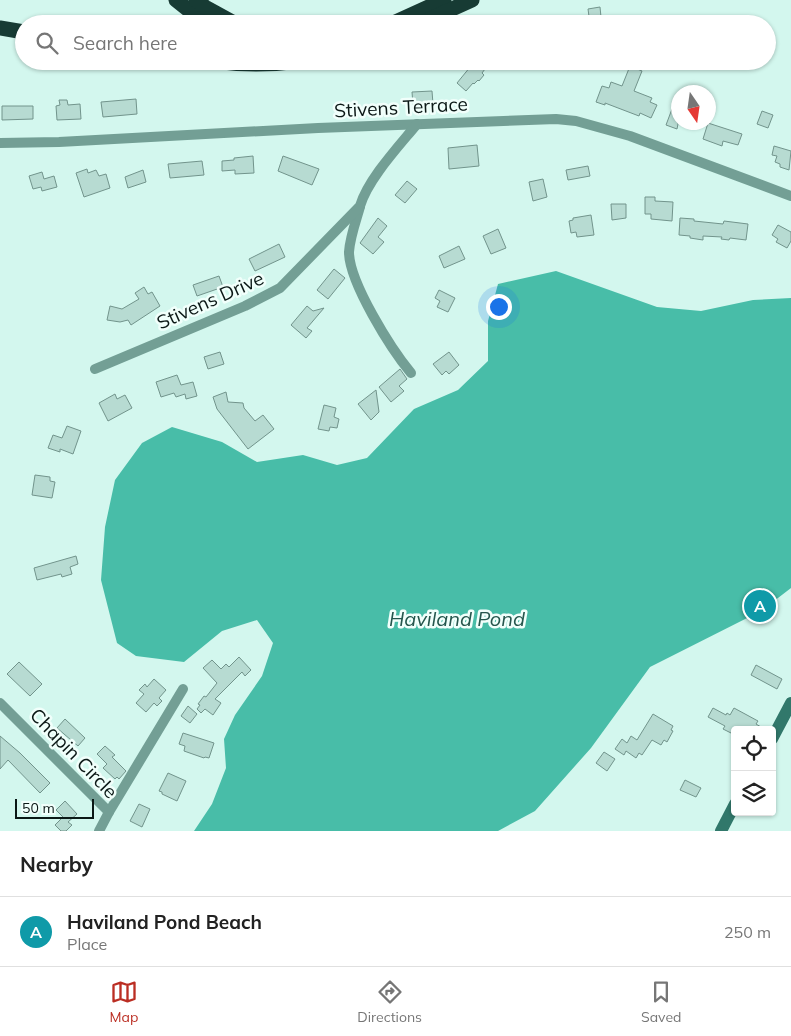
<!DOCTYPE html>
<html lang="en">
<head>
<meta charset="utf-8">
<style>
  :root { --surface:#fff; --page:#f2f2f2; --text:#222; --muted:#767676; --line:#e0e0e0; --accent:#bb2e23 }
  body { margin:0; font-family:Mulish,sans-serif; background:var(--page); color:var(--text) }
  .controls { position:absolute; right:15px; bottom:15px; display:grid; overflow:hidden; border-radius:5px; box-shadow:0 1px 4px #0004 }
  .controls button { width:45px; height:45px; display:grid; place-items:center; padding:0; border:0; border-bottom:1px solid var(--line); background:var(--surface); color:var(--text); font:25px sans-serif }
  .compass { position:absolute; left:671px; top:85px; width:45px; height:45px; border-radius:50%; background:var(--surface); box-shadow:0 1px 4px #0004; rotate:167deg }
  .scale { position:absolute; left:15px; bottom:12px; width:79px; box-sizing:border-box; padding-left:5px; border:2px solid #0b1816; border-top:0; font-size:14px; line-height:18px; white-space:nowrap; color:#0b1816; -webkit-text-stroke:4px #f1fffb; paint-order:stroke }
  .you { position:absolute; left:498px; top:306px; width:18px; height:18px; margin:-12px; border:4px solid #fff; border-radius:50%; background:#1a73e8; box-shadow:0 0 0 8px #1a73e833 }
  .badge { display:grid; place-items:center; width:32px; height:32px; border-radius:50%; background:var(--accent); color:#fff; font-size:16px; font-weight:700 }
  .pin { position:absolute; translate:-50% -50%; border:2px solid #fff; box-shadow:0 1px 5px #0006 }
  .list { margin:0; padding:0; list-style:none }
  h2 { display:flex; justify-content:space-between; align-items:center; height:65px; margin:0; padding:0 20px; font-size:21px }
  h2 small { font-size:16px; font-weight:400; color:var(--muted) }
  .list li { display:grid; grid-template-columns:32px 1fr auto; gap:15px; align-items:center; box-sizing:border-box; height:70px; padding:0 20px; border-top:1px solid var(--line) }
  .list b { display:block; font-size:19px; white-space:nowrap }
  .list p { margin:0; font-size:16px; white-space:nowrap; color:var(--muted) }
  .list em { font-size:16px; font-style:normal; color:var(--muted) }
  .icon { flex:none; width:28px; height:28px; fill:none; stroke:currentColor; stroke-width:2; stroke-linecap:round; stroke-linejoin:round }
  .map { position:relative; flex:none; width:791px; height:831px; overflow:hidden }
  .search { position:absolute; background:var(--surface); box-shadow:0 1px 4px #0004; left:15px; right:15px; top:15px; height:55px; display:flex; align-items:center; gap:12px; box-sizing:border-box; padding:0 18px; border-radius:28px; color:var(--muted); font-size:19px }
  .sheet { height:135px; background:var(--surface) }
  nav { display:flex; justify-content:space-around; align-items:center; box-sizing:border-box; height:70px; border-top:1px solid var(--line); background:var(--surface); font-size:14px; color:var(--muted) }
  nav a { display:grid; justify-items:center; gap:2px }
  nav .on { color:var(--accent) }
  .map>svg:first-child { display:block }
  .water { fill:#48bda8 }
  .building { fill:#b7dbd2; stroke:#72948c }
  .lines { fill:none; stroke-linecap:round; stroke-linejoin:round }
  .minor { stroke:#739f95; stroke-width:10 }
  .secondary { stroke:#31786b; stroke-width:12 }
  .motorway { stroke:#173b34; stroke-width:15 }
  .labels { text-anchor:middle; stroke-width:5; stroke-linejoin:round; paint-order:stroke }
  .street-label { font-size:19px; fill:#0b1816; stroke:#f1fffb }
  .water-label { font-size:20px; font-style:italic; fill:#25564d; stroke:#f1fffb }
</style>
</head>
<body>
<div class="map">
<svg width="791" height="831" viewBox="0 0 791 831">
  <rect width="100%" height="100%" fill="#d3f7ee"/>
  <!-- water -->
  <polygon class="water" points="556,271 657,307 701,311 753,300 791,298 791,588 761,611 650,667 591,748 535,811 498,831 194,831 212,804 226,768 224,739 235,715 262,676 273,643 257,620 222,631 184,662 136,656 117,643 101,580 105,527 115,480 142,443 172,427 222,442 257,462 303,455 337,465 367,458 414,409 458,390 488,361 488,321 498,284"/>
  <!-- building -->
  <g class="building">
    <polygon points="600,7 601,17 597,18 598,24 590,24 588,9"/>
    <polygon points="475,61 485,69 482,73 484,75 479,81 478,80 474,84 473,83 466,91 457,83"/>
    <polygon points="630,66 642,71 634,91 652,98 650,102 657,105 651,118 640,113 639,116 605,103 605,105 596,102 602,86 609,88 611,82 622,86"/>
    <polygon points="432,91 433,104 413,105 412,92"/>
    <polygon points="678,93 678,124 677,129 666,125"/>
    <polygon points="136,99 137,114 103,117 101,102"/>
    <polygon points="59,100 67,100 68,105 80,104 81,119 57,120 56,106 60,105"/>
    <polygon points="2,106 33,106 33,119 2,120"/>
    <polygon points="762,111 773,115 768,128 757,124"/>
    <polygon points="708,123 742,134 738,145 723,141 722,146 703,139"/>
    <polygon points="477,145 479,166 449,169 448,148"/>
    <polygon points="774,146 791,151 789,170 780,167 780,164 775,162 777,156 772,155"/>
    <polygon points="253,156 254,173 235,174 235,170 222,171 222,161 234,160 234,158"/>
    <polygon points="283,156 319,169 312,185 278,171"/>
    <polygon points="202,161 204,175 170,178 168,164"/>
    <polygon points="588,166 590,176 568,180 566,170"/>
    <polygon points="87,169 88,173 96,170 99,176 106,174 110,188 84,197 76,173"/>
    <polygon points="143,170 146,182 128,188 125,177"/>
    <polygon points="42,172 44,179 54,176 57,187 42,191 41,187 33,189 29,176"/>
    <polygon points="543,179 547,197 533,201 529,182"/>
    <polygon points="407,181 417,189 405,203 395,195"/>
    <polygon points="645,197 655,197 655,201 673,202 672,221 651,219 651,214 645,214"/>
    <polygon points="611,204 626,204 626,218 612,220"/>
    <polygon points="591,215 594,235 577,237 576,232 571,233 569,221 573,220 573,218"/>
    <polygon points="378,218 387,226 378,237 384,242 373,254 360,243"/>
    <polygon points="680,218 694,219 694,221 723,224 724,221 748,224 746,240 730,238 729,240 721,239 722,237 703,236 703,240 690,238 690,236 679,235"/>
    <polygon points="778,225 791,232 791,241 787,248 776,242 778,239 772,235"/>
    <polygon points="498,229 506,248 491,254 483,236"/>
    <polygon points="279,244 285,257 255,271 249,259"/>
    <polygon points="459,246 465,259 444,268 439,256"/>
    <polygon points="334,269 345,278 328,299 317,290"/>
    <polygon points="219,276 223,287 197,296 193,285"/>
    <polygon points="144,287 148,294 152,292 160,306 131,325 128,320 120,322 107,320 110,306 122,309 139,299 135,293"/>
    <polygon points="439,290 455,298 448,312 437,307 440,301 435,298"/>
    <polygon points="307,306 313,311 324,308 307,328 312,331 306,338 291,325"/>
    <polygon points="220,352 224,364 208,369 204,357"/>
    <polygon points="449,352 459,365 449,374 446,371 442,375 433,364"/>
    <polygon points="400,369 407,379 399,386 404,391 391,402 379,387"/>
    <polygon points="177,375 181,385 193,382 197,396 186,399 185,394 176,397 174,393 161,397 156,382"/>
    <polygon points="376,390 379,412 371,420 358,404"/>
    <polygon points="226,392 228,402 243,403 244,408 255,421 263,415 274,429 248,449 217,409 213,397"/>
    <polygon points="115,394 117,399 125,395 132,408 108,421 99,403"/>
    <polygon points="324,405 336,408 334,417 339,419 337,428 330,427 329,431 318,429"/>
    <polygon points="67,426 81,431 73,454 60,449 60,452 48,448 53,435 62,438"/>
    <polygon points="35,475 50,477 50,481 55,482 52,498 32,495"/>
    <polygon points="76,556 78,564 70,567 72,574 62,577 61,574 37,580 34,568"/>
    <polygon points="239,657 251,670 245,676 242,672 215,699 221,703 213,715 205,709 201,713 197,709 200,705 198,704 204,696 206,697 217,683 203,668 212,660 221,669 226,664 229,667"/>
    <polygon points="19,662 42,684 30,696 7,674"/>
    <polygon points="756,665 782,679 777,689 751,675"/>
    <polygon points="154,679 166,690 159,698 162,701 157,706 154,703 146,712 136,703 144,694 139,690 145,684 147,687"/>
    <polygon points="188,706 197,714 190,723 181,716"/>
    <polygon points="713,708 726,715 727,713 730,715 734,708 758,721 756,724 766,730 735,730 735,735 723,729 725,726 708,717"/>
    <polygon points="653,714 673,726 671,730 673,731 667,742 664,740 661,745 652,740 642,755 639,753 636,758 626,751 624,755 615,749 622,739 627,743 631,736 637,740"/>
    <polygon points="65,719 85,738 78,746 57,728"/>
    <polygon points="183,733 214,743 209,758 205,757 204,758 184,751 185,746 179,744"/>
    <polygon points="0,736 20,753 50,783 40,793 8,760 0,769"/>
    <polygon points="105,746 115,755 112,757 126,771 119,779 117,777 115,779 103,768 107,764 97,754"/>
    <polygon points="604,752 615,759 607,771 596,763"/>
    <polygon points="168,773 186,781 177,801 162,794 162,792 159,791"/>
    <polygon points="685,780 701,788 696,797 680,790"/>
    <polygon points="65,801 77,814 68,822 72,825 66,831 61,831 55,825 63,817 56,810"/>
    <polygon points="139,804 150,809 142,827 130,821"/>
  </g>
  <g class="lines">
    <!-- minor -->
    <g class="minor">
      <polyline points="0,143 59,142 318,128 556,119 576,121 630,136 791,196"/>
      <path d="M360 207C356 221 350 237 349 252 349 282 391 349 411 373"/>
      <path d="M95 369 245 306 280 288 360 206C368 179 399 146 417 124"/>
      <polyline points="0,703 109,812 99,831"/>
      <polyline points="109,812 183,689"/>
    </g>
    <!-- secondary -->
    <g class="secondary">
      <polyline points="772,739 791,703"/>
      <polyline points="721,831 735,804"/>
    </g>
    <!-- motorway -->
    <g class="motorway">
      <polyline points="176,0 206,24"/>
      <polyline points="196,0 205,7 236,24"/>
      <polyline points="391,24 444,0"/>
      <polyline points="419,24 472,0"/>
      <polyline points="0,28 24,32"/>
      <path d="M214 61C242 65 271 65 299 61"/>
    </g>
  </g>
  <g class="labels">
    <!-- street labels -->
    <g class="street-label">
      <text transform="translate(401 107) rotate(-3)" y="7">Stivens Terrace</text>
      <text transform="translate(210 300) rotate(-24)" y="7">Stivens Drive</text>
      <text transform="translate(74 753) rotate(46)" y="7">Chapin Circle</text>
    </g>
    <!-- water labels -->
    <g class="water-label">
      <text x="457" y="626">Haviland Pond</text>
    </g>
  </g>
</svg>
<div class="controls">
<button><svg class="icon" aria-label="locate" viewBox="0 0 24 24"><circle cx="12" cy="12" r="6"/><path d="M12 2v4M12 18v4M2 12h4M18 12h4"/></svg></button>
<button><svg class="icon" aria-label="layers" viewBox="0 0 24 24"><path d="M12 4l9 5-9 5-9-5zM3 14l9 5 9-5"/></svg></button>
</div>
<svg class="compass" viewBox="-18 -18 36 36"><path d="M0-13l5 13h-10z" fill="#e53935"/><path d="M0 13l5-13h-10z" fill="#767676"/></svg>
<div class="scale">50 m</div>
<div class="you"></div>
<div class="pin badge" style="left:760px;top:606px;background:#0f9aa8">A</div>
<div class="search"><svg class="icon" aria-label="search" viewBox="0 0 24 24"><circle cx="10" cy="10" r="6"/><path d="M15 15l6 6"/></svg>Search here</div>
</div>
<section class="sheet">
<h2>Nearby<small></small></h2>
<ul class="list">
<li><span class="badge" style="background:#0f9aa8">A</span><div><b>Haviland Pond Beach</b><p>Place</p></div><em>250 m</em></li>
</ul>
</section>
<nav>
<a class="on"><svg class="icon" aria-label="map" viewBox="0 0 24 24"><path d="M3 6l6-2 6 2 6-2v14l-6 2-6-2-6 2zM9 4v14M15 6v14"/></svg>Map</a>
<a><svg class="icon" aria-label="directions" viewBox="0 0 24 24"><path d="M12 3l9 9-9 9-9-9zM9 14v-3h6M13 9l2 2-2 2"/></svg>Directions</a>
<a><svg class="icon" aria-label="saved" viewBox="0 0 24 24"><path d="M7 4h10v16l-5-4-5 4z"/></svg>Saved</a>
</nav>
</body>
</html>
